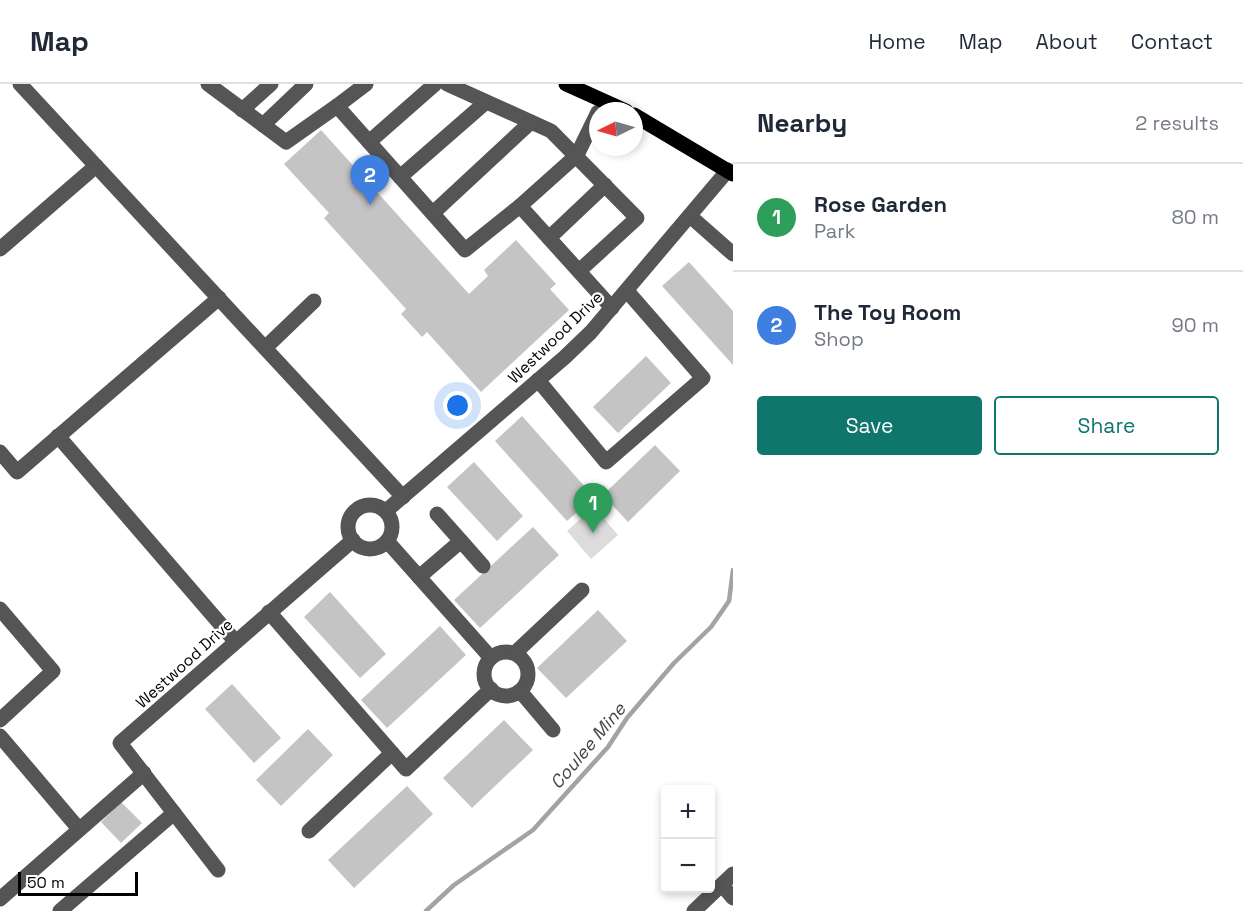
<!DOCTYPE html>
<html lang="en">
<head>
<meta charset="utf-8">
<style>
  :root { --surface:#fff; --page:#f2f2f3; --text:#1f2937; --muted:#747a83; --line:#e0e1e3; --accent:#0f766e }
  body { margin:0; font-family:"Space Grotesk",sans-serif; background:var(--page); color:var(--text) }
  .controls { position:absolute; right:18px; bottom:18px; display:grid; overflow:hidden; border-radius:6px; box-shadow:0 3px 9px #0003 }
  .controls button { width:54px; height:54px; display:grid; place-items:center; padding:0; border:0; border-bottom:2px solid var(--line); background:var(--surface); color:var(--text); font:30px sans-serif }
  .compass { position:absolute; left:589px; top:18px; width:54px; height:54px; border-radius:50%; background:var(--surface); box-shadow:0 3px 9px #0003; rotate:265deg }
  .scale { position:absolute; left:18px; bottom:15px; width:120px; box-sizing:border-box; padding-left:6px; border:3px solid #000; border-top:0; font-size:16px; line-height:21px; white-space:nowrap; color:#000; -webkit-text-stroke:4px #fff; paint-order:stroke }
  .you { position:absolute; left:458px; top:322px; width:21px; height:21px; margin:-15px; border:4px solid #fff; border-radius:50%; background:#1a73e8; box-shadow:0 0 0 9px #1a73e833 }
  .badge { display:grid; place-items:center; width:39px; height:39px; border-radius:50%; background:var(--accent); color:#fff; font-size:20px; font-weight:700 }
  .pin { position:absolute; translate:-50% -50px; filter:drop-shadow(0 2px 3px #0008) }
  .pin::after { content:''; position:absolute; top:32px; width:21px; height:18px; background:inherit; clip-path:polygon(0 0,100% 0,50% 100%) }
  .list { margin:0; padding:0; list-style:none }
  h2 { display:flex; justify-content:space-between; align-items:center; height:78px; margin:0; padding:0 24px; font-size:26px }
  h2 small { font-size:20px; font-weight:400; color:var(--muted) }
  .list li { display:grid; grid-template-columns:39px 1fr auto; gap:18px; align-items:center; box-sizing:border-box; height:108px; padding:0 24px; border-top:2px solid var(--line) }
  .list b { display:block; font-size:22px; white-space:nowrap }
  .list p { margin:0; font-size:20px; white-space:nowrap; color:var(--muted) }
  .list em { font-size:20px; font-style:normal; color:var(--muted) }
  .actions { display:flex; gap:12px; padding:18px 24px }
  .actions a { flex:1; padding:14px 0; border:2px solid var(--accent); border-radius:6px; text-align:center; font-size:21px; color:var(--accent) }
  .actions .main { background:var(--accent); color:#fff }
  .map { position:relative; flex:none; width:733px; height:827px; overflow:hidden }
  header { display:flex; align-items:center; gap:36px; box-sizing:border-box; height:84px; padding:0 30px; background:var(--surface); border-bottom:2px solid var(--line) }
  header strong { font-size:28px }
  nav { display:flex; gap:33px; margin-inline-start:auto; font-size:21px }
  main { display:flex }
  aside { flex:1; background:var(--surface) }
  .map>svg:first-child { display:block }
  .green { fill:#dcdcdc }
  .lines { fill:none; stroke-linecap:round; stroke-linejoin:round }
  .stream { stroke:#a3a3a3; stroke-width:4.5 }
  .building { fill:#c4c4c4 }
  .minor { stroke:#555; stroke-width:15 }
  .major { stroke:#000; stroke-width:15 }
  .labels { text-anchor:middle; stroke-width:4.5; stroke-linejoin:round; paint-order:stroke }
  .street-label { font-size:16px; fill:#000; stroke:#fff }
  .water-label { font-size:18px; font-style:italic; fill:#444; stroke:#fff }
</style>
</head>
<body>
<header>
<strong>Map</strong>
<nav><a>Home</a><a>Map</a><a>About</a><a>Contact</a></nav>
</header>
<main>
<div class="map">
<svg width="733" height="827" viewBox="0 0 733 827">
  <rect width="100%" height="100%" fill="#fff"/>
  <!-- green -->
  <polygon class="green" points="594,423 618,451 591,475 567,447"/>
  <g class="lines">
    <!-- stream -->
    <polyline class="stream" points="426,827 454,801 533,746 608,663 627,634 674,579 711,543 729,517 733,486"/>
  </g>
  <!-- building -->
  <g class="building">
    <polygon points="321,46 469,210 488,192 484,186 516,156 556,200 550,205 569,226 481,308 427,248 422,253 401,230 406,225 324,134 329,129 284,80"/>
    <polygon points="689,178 733,227 733,281 662,202"/>
    <polygon points="646,272 671,299 618,349 593,323"/>
    <polygon points="522,332 594,413 567,437 495,357"/>
    <polygon points="655,361 680,387 628,438 603,411"/>
    <polygon points="474,378 523,432 497,457 447,403"/>
    <polygon points="533,443 559,471 480,544 454,516"/>
    <polygon points="330,508 386,570 360,594 304,533"/>
    <polygon points="598,526 627,557 566,614 537,584"/>
    <polygon points="440,542 466,571 387,644 361,616"/>
    <polygon points="232,600 281,654 254,679 205,625"/>
    <polygon points="504,636 533,666 472,724 443,694"/>
    <polygon points="308,645 333,671 281,722 256,696"/>
    <polygon points="407,702 433,730 354,804 328,776"/>
    <polygon points="121,718 142,739 121,759 101,738"/>
  </g>
  <g class="lines">
    <!-- minor -->
    <g class="minor">
      <polyline points="20,0 403,413"/>
      <polyline points="208,0 286,58 337,22"/>
      <polyline points="366,0 337,22 465,166 520,122"/>
      <polyline points="447,0 551,47 637,134 579,187"/>
      <polyline points="242,26 271,0"/>
      <polyline points="598,28 577,71 520,122 612,224"/>
      <polyline points="263,41 306,0"/>
      <polyline points="369,58 435,0"/>
      <polyline points="400,93 486,18"/>
      <polyline points="433,129 531,38"/>
      <polyline points="690,132 733,170"/>
      <polyline points="549,154 605,101"/>
      <polyline points="0,165 96,82"/>
      <polyline points="265,264 314,217"/>
      <polyline points="538,296 606,378 703,294 627,207"/>
      <polyline points="58,352 235,557"/>
      <polyline points="0,368 17,388 219,214"/>
      <circle cx="370" cy="443" r="22"/>
      <polyline points="386,427 565,273 591,248 728,86"/>
      <polyline points="437,430 461,457"/>
      <polyline points="387,457 491,574"/>
      <polyline points="419,493 461,457 483,482"/>
      <polyline points="0,525 53,587 0,636"/>
      <polyline points="269,528 406,685 491,605"/>
      <circle cx="506" cy="590" r="22"/>
      <polyline points="515,569 582,506"/>
      <polyline points="520,607 553,646"/>
      <polyline points="0,652 79,745"/>
      <polyline points="309,747 392,669"/>
      <polyline points="218,786 120,659 353,456"/>
      <polyline points="722,801 733,814"/>
      <polyline points="0,815 144,689"/>
      <polyline points="60,827 174,729"/>
      <polyline points="694,827 733,790"/>
    </g>
    <!-- major -->
    <g class="major">
      <polyline points="566,0 626,27"/>
      <polyline points="634,31 733,90"/>
    </g>
  </g>
  <g class="labels">
    <!-- street labels -->
    <g class="street-label">
      <text transform="translate(555 253) rotate(-44)" y="6">Westwood Drive</text>
      <text transform="translate(184 579) rotate(-42)" y="6">Westwood Drive</text>
    </g>
    <!-- water labels -->
    <g class="water-label">
      <text transform="translate(588 662) rotate(-50)" y="6">Coulee Mine</text>
    </g>
  </g>
</svg>
<div class="controls">
<button>+</button>
<button>−</button>
</div>
<svg class="compass" viewBox="-18 -18 36 36"><path d="M0-13l5 13h-10z" fill="#e53935"/><path d="M0 13l5-13h-10z" fill="#747a83"/></svg>
<div class="scale">50 m</div>
<div class="you"></div>
<div class="pin badge" style="left:593px;top:449px;background:#2e9e5b">1</div>
<div class="pin badge" style="left:370px;top:121px;background:#3f7fe0">2</div>
</div>
<aside>
<h2>Nearby<small>2 results</small></h2>
<ul class="list">
<li><span class="badge" style="background:#2e9e5b">1</span><div><b>Rose Garden</b><p>Park</p></div><em>80 m</em></li>
<li><span class="badge" style="background:#3f7fe0">2</span><div><b>The Toy Room</b><p>Shop</p></div><em>90 m</em></li>
</ul>
<div class="actions"><a class="main">Save</a><a>Share</a></div>
</aside>
</main>
</body>
</html>
